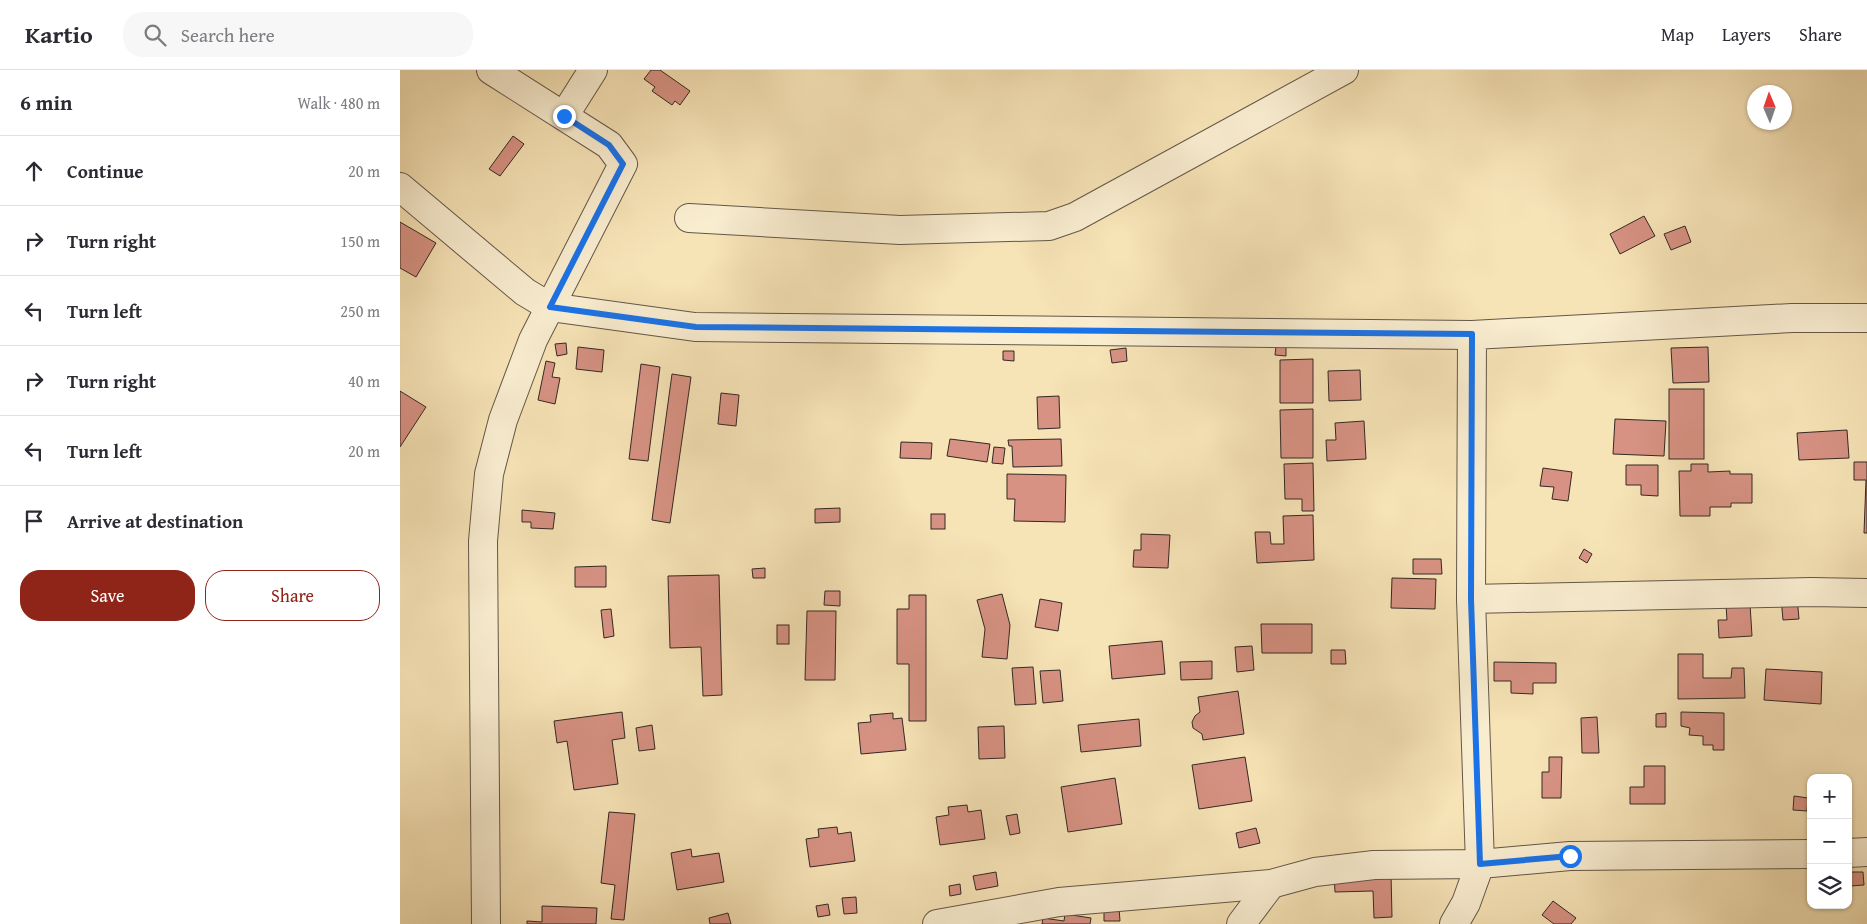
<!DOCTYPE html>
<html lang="en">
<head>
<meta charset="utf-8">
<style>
  :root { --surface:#fff; --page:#f7f7f7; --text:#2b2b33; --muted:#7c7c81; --line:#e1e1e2; --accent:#8f2418 }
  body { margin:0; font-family:"Gentium Book Plus",serif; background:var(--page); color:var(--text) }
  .controls { position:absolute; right:15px; bottom:15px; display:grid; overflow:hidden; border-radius:10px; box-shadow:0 1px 4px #0004 }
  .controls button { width:45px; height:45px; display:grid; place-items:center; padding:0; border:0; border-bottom:1px solid var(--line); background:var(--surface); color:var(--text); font:25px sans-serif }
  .compass { position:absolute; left:1347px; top:15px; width:45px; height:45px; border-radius:50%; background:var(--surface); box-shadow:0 1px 4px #0004; rotate:358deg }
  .stop { position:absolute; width:15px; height:15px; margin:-11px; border:4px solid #1a73e8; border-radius:50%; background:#fff }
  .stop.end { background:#1a73e8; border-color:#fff; box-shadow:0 1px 5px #0008 }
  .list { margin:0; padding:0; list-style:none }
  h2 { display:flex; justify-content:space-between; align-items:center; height:65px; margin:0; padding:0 20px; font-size:21px }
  h2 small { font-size:16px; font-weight:400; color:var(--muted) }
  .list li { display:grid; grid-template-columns:32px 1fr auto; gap:15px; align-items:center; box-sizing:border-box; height:70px; padding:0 20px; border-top:1px solid var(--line) }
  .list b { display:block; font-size:19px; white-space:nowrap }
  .list em { font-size:16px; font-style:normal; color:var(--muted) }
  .actions { display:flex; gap:10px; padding:15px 20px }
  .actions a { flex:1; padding:11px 0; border:1px solid var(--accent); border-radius:20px; text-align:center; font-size:18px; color:var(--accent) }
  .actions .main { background:var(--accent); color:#fff }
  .icon { flex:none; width:28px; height:28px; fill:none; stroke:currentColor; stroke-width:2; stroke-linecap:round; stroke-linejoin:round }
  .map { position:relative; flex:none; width:1467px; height:854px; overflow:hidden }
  header { display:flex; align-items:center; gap:30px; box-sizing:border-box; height:70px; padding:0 25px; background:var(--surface); border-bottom:1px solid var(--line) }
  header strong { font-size:24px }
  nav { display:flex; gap:28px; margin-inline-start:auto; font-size:18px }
  .search { width:350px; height:45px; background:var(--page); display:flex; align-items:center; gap:12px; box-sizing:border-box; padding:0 18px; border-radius:20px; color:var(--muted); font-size:19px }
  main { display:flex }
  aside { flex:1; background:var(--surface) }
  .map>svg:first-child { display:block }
  .building { fill:#d79283; stroke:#342823 }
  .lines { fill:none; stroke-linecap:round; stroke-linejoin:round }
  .minor-casing { stroke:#645748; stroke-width:30 }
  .minor { stroke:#f9edd0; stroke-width:28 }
  .route { stroke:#1a73e8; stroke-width:6 }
</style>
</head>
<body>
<header>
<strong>Kartio</strong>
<div class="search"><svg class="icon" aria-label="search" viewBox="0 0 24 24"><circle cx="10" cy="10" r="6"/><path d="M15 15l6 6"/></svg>Search here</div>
<nav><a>Map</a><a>Layers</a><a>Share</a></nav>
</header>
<main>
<aside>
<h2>6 min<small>Walk · 480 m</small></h2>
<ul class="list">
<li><svg class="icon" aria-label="ahead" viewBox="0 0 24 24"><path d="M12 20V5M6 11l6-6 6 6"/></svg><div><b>Continue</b></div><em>20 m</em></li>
<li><svg class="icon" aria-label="right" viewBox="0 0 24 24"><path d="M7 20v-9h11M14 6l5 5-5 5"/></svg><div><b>Turn right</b></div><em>150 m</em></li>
<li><svg class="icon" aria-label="left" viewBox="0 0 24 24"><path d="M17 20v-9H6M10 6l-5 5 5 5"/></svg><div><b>Turn left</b></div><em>250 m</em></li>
<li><svg class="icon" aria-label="right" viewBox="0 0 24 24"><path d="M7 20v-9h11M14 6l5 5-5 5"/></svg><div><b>Turn right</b></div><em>40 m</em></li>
<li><svg class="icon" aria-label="left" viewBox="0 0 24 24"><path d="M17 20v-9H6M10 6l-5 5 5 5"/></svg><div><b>Turn left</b></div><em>20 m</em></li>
<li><svg class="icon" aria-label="arrive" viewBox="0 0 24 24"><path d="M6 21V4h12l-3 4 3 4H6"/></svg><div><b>Arrive at destination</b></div></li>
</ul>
<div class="actions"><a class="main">Save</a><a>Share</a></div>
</aside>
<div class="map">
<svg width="1467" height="854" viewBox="0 0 1467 854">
  <rect width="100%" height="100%" fill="#f6e3b6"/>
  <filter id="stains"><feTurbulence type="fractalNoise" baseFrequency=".004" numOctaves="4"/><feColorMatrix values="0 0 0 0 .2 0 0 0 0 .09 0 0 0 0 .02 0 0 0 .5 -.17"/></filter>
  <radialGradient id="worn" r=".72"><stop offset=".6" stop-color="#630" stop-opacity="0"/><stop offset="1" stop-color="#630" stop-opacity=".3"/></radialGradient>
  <!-- building -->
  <g class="building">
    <polygon points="251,0 260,0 290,21 280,35 275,31 272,35 252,21 255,17 244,9"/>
    <polygon points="113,66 124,74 100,106 89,99"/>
    <polygon points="1244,146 1255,166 1220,184 1210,164"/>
    <polygon points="0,152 36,173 16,207 0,198"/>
    <polygon points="1285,156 1291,172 1271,180 1264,164"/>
    <polygon points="166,273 167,284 157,286 155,274"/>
    <polygon points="876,276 886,276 886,286 875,285"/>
    <polygon points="178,277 204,280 202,302 176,299"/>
    <polygon points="1308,277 1309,312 1273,313 1271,278"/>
    <polygon points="726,278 727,291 712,293 710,280"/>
    <polygon points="603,281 614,281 614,291 603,290"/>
    <polygon points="913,289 913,333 880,333 880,290"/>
    <polygon points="146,291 155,293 152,307 160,308 155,334 138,330"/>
    <polygon points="241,294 260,297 248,391 229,389"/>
    <polygon points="960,300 961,330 929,331 928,301"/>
    <polygon points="272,304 291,307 270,453 252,450"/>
    <rect x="1269" y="319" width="35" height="70"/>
    <polygon points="0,321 26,337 0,377"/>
    <polygon points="321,323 339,325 336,356 318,354"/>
    <polygon points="659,326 660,358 638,359 637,327"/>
    <polygon points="913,339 913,388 881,388 880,340"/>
    <polygon points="1215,349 1266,351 1264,386 1213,384"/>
    <polygon points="964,351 966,389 927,391 926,370 936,370 935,353"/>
    <polygon points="1447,360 1449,388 1399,390 1397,363"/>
    <polygon points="550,369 590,374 587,392 547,386"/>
    <polygon points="661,369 662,396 613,397 612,376 609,376 608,370"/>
    <polygon points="501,372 532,373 531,389 500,388"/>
    <polygon points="594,377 605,378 603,394 592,393"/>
    <polygon points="1454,392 1467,392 1467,463 1464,463 1466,410 1454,410"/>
    <polygon points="913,393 914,441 902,441 902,429 885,429 884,394"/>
    <polygon points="1291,394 1308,394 1308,402 1330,401 1330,404 1352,404 1352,433 1331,433 1331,437 1310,437 1310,446 1280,446 1279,401 1291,401"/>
    <polygon points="1226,395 1258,395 1258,426 1241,425 1241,415 1226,415"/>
    <polygon points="1143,398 1172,402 1168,431 1152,429 1154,417 1140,416"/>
    <polygon points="607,404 666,405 665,452 614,451 615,429 607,429"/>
    <polygon points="440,438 440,452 415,453 415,439"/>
    <polygon points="122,440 155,443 153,459 131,458 131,452 122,452"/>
    <rect x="531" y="444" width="14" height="15"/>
    <polygon points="913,445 914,490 857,493 855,462 870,462 871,474 884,474 883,446"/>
    <polygon points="741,464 770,465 768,498 733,497 734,480 741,480"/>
    <polygon points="1184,479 1192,484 1187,493 1179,488"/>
    <polygon points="1013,489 1041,489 1042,504 1013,504"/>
    <polygon points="206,496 206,517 175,517 175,497"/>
    <polygon points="365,498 365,508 353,508 352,499"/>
    <polygon points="319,505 322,625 303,626 301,577 270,578 268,506"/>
    <polygon points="992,508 1036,509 1035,539 991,538"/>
    <polygon points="425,521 440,521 440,536 424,535"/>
    <polygon points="602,524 610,555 607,589 582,587 585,559 577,530"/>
    <polygon points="509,525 526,525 526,651 509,651 509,594 497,594 497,539 509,539"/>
    <polygon points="1397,527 1399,549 1383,550 1381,528"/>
    <polygon points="640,529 662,533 658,561 635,557"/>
    <polygon points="1350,534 1352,566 1319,568 1318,550 1327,550 1326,535"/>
    <polygon points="211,539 214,566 204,568 201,540"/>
    <polygon points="407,541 436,541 435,610 405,610"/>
    <polygon points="861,554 912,554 912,583 862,583"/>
    <rect x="377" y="555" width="12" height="19"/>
    <polygon points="762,571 765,604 712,609 709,576"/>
    <polygon points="852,576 854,600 837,602 835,577"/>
    <polygon points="931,580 945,580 946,594 931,594"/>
    <polygon points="1278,584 1303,584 1303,608 1331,608 1332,598 1344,598 1345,628 1278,629"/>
    <polygon points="812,591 812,609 781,610 780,592"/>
    <polygon points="1094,592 1156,593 1156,613 1133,613 1133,624 1111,623 1111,611 1094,611"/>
    <polygon points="633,597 636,634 615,635 612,598"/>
    <polygon points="1366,599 1422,602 1421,634 1364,630"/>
    <polygon points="660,600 663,631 643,633 640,601"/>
    <polygon points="838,621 844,664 803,670 802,664 793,658 792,652 795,646 800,642 798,627"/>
    <polygon points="222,642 225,668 212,670 218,714 174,720 167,671 157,673 154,651"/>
    <polygon points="1281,642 1324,643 1324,680 1313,680 1313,675 1303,675 1303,666 1289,665 1290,658 1281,656"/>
    <polygon points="493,643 493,649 502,648 506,680 461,684 458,653 471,652 470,645"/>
    <polygon points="1266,643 1266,657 1256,657 1256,644"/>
    <polygon points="1197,647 1199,683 1182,683 1181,648"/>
    <polygon points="739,649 741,676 681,682 678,655"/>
    <polygon points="252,655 255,679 239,681 236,658"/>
    <polygon points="604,656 605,688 579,689 578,657"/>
    <polygon points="845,687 852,731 799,739 792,695"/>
    <polygon points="1149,687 1162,687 1161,728 1142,728 1142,702 1149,702"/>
    <polygon points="1244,696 1265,696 1265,734 1230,734 1230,717 1244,717"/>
    <polygon points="715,708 722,754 668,762 661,717"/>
    <polygon points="1394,726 1408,728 1407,741 1393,740"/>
    <polygon points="567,735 568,742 581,740 585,769 540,775 536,747 549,745 548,737"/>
    <polygon points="209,742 235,744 224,850 211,849 215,815 201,813"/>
    <polygon points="617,744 620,763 610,765 606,746"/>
    <polygon points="437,757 438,764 451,762 455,791 410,797 406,769 419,767 418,759"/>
    <polygon points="856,758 860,773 839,778 836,763"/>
    <polygon points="291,779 292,787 319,783 324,812 277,820 271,783"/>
    <polygon points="596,802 598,816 576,820 573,806"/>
    <polygon points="1449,802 1463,802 1464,815 1450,816"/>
    <polygon points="991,804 992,847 974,848 973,821 935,822 934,805"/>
    <polygon points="560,814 561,824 550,826 549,816"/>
    <polygon points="456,827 457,843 444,844 442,828"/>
    <polygon points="1153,831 1176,848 1171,854 1154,854 1142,845"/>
    <polygon points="428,834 430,845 418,847 416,836"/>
    <polygon points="142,836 197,838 196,854 127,854 127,851 142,852"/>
    <polygon points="719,838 720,851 704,851 704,839"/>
    <polygon points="328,843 331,854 310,854 309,848"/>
    <polygon points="665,844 691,848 690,854 642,854 643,848 664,851"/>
  </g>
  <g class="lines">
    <defs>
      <g id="minor">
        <polyline points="164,46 193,0"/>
        <polyline points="0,117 125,222 150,237 295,257 1072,265"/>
        <polyline points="289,148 500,160 649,156 675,147 944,0"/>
        <polyline points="1071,529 1411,522 1467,523"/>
        <polyline points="1448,783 1467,782"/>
        <polyline points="86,854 83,471 89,404 103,350 133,270 223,94 209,75 91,0"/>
        <polyline points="537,854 659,832 871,814 915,802 974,795 1080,794 1170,786 1411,784"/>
        <polyline points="841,854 871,814"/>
        <polyline points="1054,854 1066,833 1080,794 1071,529 1072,265 1392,248 1467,248"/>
      </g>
    </defs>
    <!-- minor casing -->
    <use href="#minor" class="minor-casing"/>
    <!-- minor -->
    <use href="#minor" class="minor"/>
  </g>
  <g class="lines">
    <!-- route -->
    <polyline class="route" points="164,46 209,75 223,94 150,237 296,257 1072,264 1071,529 1080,794 1170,786"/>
  </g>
  <rect width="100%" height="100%" filter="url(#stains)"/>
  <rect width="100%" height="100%" fill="url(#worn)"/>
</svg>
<div class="controls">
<button>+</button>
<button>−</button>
<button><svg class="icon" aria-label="layers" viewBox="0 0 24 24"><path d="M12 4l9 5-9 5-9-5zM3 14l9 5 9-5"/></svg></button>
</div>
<svg class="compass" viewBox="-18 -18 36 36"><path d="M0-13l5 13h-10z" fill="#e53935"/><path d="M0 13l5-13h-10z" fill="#7c7c81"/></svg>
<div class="stop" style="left:1170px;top:786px"></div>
<div class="stop end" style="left:164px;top:46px"></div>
</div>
</main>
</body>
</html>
